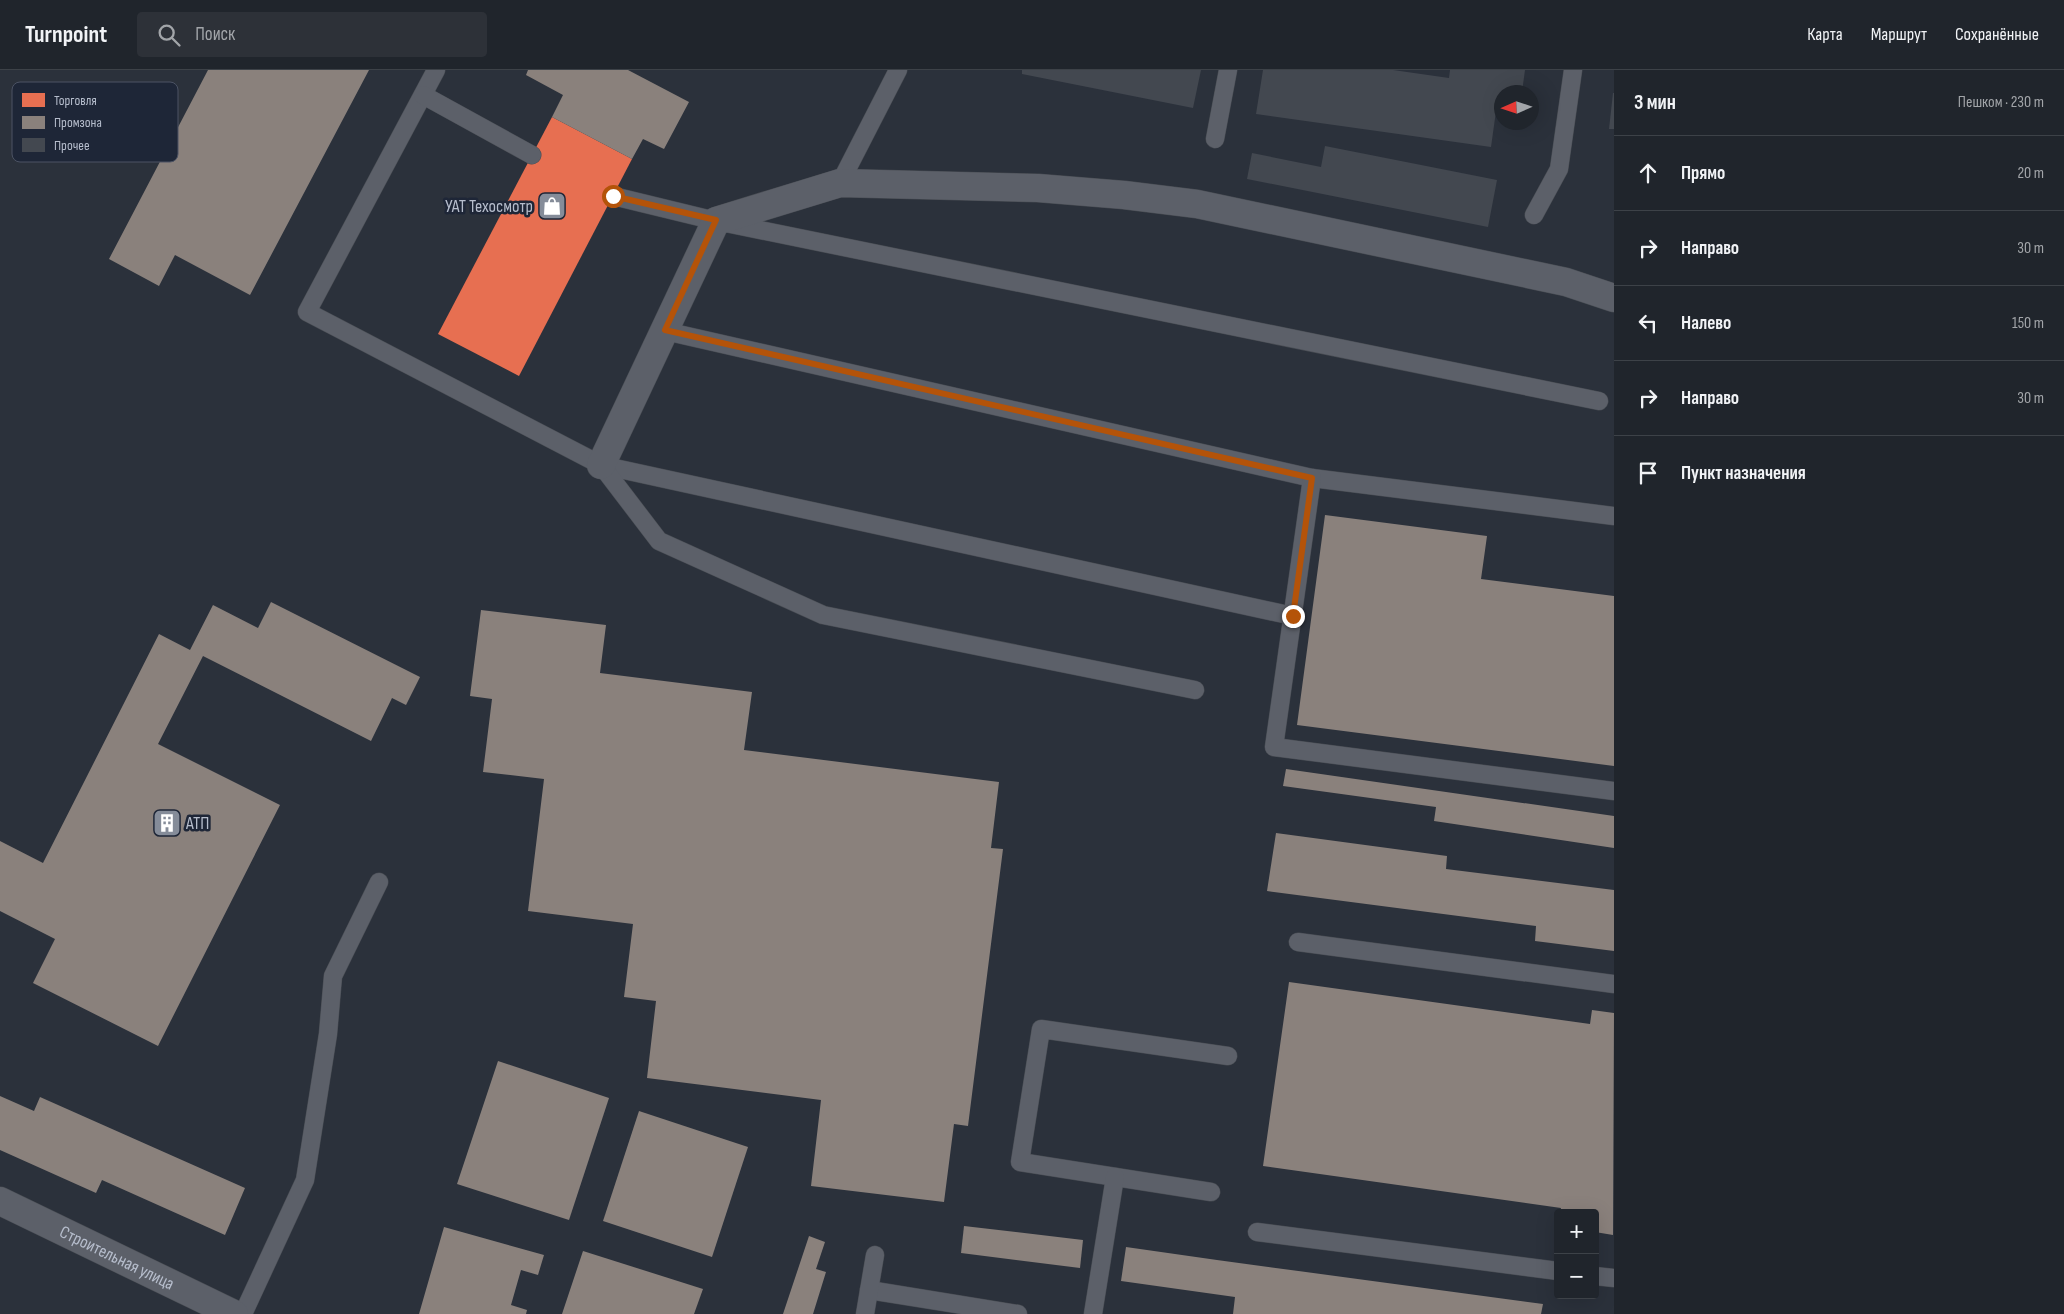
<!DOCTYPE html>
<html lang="ru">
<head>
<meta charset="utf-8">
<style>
  :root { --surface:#20252c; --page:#2d3138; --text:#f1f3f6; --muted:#a2a5a9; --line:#3d4248 }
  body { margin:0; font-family:"Sofia Sans Condensed",sans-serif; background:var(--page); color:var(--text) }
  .controls { position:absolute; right:15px; bottom:15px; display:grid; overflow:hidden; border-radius:5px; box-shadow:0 5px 20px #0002 }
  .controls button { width:45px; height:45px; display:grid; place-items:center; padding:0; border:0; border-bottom:1px solid var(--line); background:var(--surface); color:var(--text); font:25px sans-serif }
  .compass { position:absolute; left:1494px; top:15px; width:45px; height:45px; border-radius:50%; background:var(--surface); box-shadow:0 5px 20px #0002; rotate:267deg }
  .stop { position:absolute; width:15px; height:15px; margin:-11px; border:4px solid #b45309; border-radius:50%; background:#fff }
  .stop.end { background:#b45309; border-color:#fff; box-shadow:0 1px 5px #0008 }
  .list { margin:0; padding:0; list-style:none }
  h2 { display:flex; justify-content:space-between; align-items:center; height:65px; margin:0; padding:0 20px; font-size:21px }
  h2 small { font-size:16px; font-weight:400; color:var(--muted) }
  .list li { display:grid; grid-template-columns:32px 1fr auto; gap:15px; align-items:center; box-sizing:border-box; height:75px; padding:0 20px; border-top:1px solid var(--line) }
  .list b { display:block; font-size:19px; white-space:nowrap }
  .list em { font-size:16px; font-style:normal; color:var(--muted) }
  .icon { flex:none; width:28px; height:28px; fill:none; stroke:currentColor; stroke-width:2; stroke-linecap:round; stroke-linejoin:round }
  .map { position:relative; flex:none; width:1614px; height:1244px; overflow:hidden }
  header { display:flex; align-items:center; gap:30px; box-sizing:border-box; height:70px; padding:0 25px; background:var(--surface); border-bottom:1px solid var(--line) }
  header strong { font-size:24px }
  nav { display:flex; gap:28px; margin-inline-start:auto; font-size:18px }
  .search { width:350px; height:45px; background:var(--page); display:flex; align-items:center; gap:12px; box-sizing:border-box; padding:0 18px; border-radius:5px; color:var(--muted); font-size:19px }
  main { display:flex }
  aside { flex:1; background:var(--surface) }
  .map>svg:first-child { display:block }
  .shops { fill:#e76f51 }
  .industry { fill:#8a817c }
  .building { fill:#434850 }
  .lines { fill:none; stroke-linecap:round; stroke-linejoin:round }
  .service-casing { stroke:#484c53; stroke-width:19 }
  .minor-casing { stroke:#484c53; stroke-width:29 }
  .service { stroke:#5c6069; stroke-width:18 }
  .minor { stroke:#5c6069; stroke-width:28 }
  .route { stroke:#b45309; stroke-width:6 }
  .labels { text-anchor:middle; stroke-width:5; stroke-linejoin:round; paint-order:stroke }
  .poi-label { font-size:18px; fill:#b6bdcc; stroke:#1e2637; text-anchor:end }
  .street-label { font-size:18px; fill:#b6bdcc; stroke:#1e2637 }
  .key { fill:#1e2637; stroke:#4c5364; stroke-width:1 }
  .key-label { font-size:14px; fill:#b6bdcc }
</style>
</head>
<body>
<header>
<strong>Turnpoint</strong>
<div class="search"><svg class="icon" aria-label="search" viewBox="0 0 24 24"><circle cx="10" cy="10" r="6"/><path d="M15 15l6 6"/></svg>Поиск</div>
<nav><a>Карта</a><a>Маршрут</a><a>Сохранённые</a></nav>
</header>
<main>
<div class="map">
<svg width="1614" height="1244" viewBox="0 0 1614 1244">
  <rect width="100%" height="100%" fill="#2b313b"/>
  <!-- shops -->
  <polygon class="shops" points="552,47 632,89 519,306 438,264"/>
  <!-- industry -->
  <g class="industry">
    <polygon points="208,0 369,0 250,225 175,185 159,216 109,189"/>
    <polygon points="528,0 628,0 689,32 664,79 643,69 632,89 552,47 563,25 526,5"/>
    <polygon points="1325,445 1487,466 1481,509 1614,526 1614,696 1297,655"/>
    <polygon points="271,532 420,607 406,635 392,628 371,671 203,586 158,674 280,735 158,976 33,913 55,869 0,841 0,771 43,793 159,564 190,580 213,535 258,558"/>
    <polygon points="481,540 606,555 600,603 752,622 744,680 999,712 991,778 1003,779 968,1056 954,1054 944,1132 811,1116 821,1030 647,1008 656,931 624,927 633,854 528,841 544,709 483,702 492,629 470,626"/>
    <polygon points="1286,699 1614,746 1614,778 1434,751 1436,737 1283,716"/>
    <polygon points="1276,763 1447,786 1446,799 1614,820 1614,881 1535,871 1536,856 1267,821"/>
    <polygon points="1289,912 1590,954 1592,940 1614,943 1613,1165 1595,1162 1595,1143 1560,1143 1561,1138 1263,1096"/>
    <polygon points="498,991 609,1028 569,1150 457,1114"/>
    <polygon points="0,1026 34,1041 40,1027 245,1118 225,1165 102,1110 96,1123 0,1080"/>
    <polygon points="639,1041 748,1077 712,1187 603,1151"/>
    <polygon points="964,1156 1083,1170 1080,1198 961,1183"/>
    <polygon points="444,1157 544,1185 538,1205 521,1200 511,1235 527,1240 526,1244 419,1244"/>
    <polygon points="809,1166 825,1172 816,1199 826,1202 813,1244 783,1244"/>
    <polygon points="1126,1177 1217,1190 1543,1234 1541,1244 1233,1244 1235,1227 1121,1211"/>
    <polygon points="583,1181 703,1219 694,1244 562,1244"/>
  </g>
  <!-- building -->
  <g class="building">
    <polygon points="1022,0 1201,0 1193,38 1022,4"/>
    <polygon points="1263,0 1393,0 1449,8 1450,0 1525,0 1522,22 1502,22 1502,34 1497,34 1491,77 1256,44"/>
    <polygon points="1613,23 1614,23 1614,59 1609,59"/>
    <polygon points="1325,76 1497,110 1488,157 1247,109 1252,83 1321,97"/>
  </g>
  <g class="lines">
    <defs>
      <g id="service">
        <polyline points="436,0 307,242 601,395 1293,546"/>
        <polyline points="423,25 532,85"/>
        <polyline points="1215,69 1228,0"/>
        <polyline points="840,113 898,0"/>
        <polyline points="613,126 716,151 1599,331"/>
        <polyline points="1534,145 1559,99 1573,0"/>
        <polyline points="665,261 1312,408 1614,446"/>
        <polyline points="601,395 659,471 823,545 1195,620"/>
        <polyline points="1312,408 1274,677 1614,721"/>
        <polyline points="1298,872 1614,914"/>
        <polyline points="1211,1122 1020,1092 1041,959 1228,986"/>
        <polyline points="1257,1162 1558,1201"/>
        <polyline points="1595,1206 1614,1208"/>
        <polyline points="869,1220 1018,1244"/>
        <polyline points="243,1244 305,1110 328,964 333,906 379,812"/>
        <polyline points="865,1244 875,1185"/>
        <polyline points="1093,1244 1115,1107"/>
      </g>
      <g id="minor">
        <polyline points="601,395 716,151 840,113 1038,118 1124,125 1197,134 1566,212 1614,228"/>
        <path id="s1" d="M0 1131 234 1244"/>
      </g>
    </defs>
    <!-- service casing -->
    <use href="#service" class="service-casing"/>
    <!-- minor casing -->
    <use href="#minor" class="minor-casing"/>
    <!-- service -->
    <use href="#service" class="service"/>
    <!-- minor -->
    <use href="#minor" class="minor"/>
  </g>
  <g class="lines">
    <!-- route -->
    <polyline class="route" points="613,126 716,150 665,260 1312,408 1293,546"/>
  </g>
  <!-- icons -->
  <defs>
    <symbol id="shop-square" viewBox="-11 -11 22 22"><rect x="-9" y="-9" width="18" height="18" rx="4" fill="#858c99" stroke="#1e2637"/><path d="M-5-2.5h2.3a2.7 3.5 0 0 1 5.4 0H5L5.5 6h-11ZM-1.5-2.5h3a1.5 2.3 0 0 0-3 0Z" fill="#fff"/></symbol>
    <symbol id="building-square" viewBox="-11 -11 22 22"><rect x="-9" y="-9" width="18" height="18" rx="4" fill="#858c99" stroke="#1e2637"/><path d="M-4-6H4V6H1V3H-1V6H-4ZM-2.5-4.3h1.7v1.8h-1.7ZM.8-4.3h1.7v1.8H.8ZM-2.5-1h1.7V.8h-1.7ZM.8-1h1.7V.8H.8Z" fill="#fff"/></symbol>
  </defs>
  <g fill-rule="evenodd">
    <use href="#shop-square" x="536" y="120" width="32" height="32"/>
    <use href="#building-square" x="151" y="737" width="32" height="32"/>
  </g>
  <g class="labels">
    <!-- poi labels -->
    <g class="poi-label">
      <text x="533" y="142">УАТ Техосмотр</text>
      <text x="186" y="759" text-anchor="start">АТП</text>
    </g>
    <!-- street labels -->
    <g class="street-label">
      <text dy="6" stroke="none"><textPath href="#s1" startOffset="130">Строительная улица</textPath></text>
    </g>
  </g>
  <!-- legend -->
  <rect x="12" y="12" width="166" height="80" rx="8" class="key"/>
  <rect x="22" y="23" width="23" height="14" fill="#e76f51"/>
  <rect x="22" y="46" width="23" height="13" fill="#8a817c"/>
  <rect x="22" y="68" width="23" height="14" fill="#434850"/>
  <g class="key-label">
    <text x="54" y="35">Торговля</text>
    <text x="54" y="57">Промзона</text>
    <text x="54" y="80">Прочее</text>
  </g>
</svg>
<div class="controls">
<button>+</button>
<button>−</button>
</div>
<svg class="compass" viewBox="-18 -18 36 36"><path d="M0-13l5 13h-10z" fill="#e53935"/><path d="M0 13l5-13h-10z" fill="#a2a5a9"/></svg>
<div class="stop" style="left:613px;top:126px"></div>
<div class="stop end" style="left:1293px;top:546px"></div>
</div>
<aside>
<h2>3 мин<small>Пешком · 230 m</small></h2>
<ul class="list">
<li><svg class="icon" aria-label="ahead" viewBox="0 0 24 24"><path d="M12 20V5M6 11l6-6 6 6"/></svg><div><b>Прямо</b></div><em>20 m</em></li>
<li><svg class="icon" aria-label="right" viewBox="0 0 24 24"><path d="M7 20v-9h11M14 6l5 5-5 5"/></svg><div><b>Направо</b></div><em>30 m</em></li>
<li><svg class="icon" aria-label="left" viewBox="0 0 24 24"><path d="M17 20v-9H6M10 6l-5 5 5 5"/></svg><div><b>Налево</b></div><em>150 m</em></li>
<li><svg class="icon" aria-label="right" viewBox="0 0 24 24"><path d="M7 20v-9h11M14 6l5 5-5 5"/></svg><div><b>Направо</b></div><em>30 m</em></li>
<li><svg class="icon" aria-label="arrive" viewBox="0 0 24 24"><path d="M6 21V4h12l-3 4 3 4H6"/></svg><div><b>Пункт назначения</b></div></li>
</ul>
</aside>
</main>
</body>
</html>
